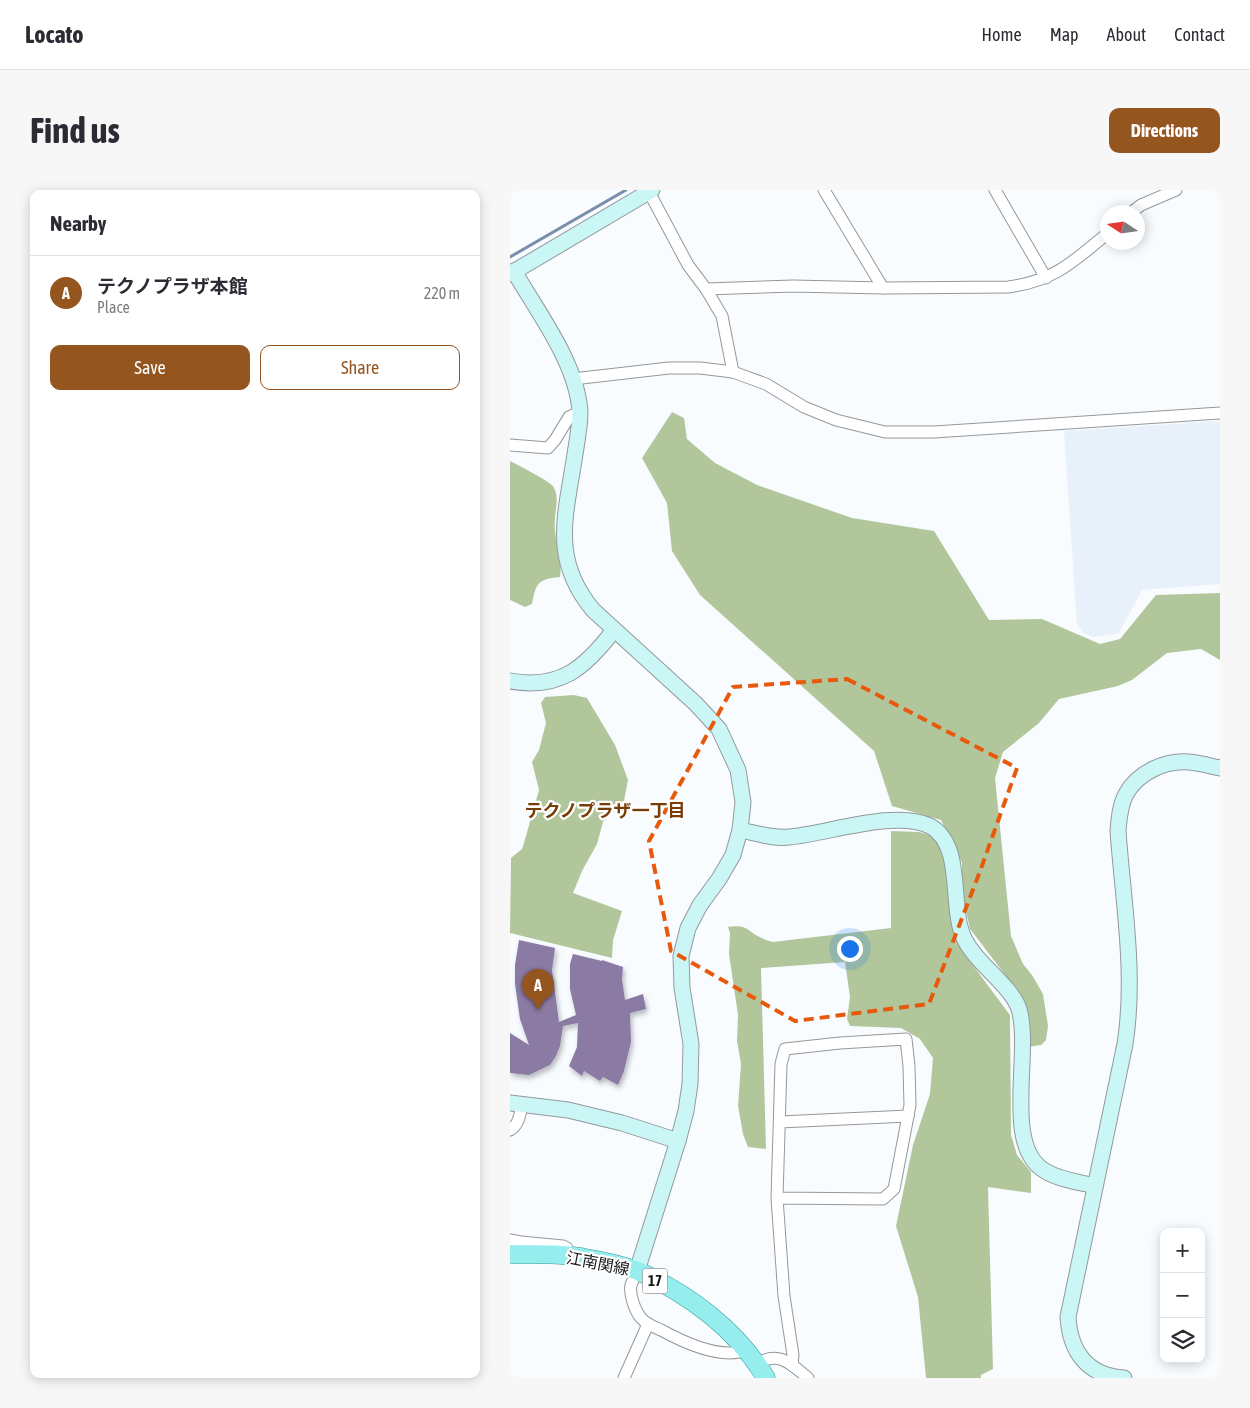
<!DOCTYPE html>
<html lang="en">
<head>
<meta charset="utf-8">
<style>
  :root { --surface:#fff; --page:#f7f7f7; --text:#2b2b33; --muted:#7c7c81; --line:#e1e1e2; --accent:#95551f }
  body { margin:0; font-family:"Asap Condensed","Noto Sans JP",sans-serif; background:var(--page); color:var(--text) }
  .controls { position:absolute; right:15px; bottom:15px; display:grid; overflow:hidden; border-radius:10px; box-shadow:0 2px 12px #0003 }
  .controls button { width:45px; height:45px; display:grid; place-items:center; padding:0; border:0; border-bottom:1px solid var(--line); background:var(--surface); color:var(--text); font:25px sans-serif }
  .compass { position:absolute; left:590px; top:15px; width:45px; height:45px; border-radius:50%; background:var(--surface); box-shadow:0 2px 12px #0003; rotate:282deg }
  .you { position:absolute; left:339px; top:758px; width:18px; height:18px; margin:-12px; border:4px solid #fff; border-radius:50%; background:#1a73e8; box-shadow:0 0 0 8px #1a73e833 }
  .badge { display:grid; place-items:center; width:32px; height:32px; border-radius:50%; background:var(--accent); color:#fff; font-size:16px; font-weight:700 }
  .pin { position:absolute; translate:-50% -41px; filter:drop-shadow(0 1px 2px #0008) }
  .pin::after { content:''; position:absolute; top:26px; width:18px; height:15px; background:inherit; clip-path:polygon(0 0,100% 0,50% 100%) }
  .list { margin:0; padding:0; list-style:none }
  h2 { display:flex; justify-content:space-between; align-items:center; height:65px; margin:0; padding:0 20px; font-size:21px }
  h2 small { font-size:16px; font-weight:400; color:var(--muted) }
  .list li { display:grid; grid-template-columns:32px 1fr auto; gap:15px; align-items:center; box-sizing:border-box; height:75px; padding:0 20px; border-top:1px solid var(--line) }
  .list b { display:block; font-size:19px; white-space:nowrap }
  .list p { margin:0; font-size:16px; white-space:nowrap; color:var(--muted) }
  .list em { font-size:16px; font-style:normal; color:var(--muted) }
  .actions { display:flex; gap:10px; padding:15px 20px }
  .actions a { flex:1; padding:11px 0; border:1px solid var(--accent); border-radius:10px; text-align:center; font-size:18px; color:var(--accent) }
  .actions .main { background:var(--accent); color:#fff }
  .icon { flex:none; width:28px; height:28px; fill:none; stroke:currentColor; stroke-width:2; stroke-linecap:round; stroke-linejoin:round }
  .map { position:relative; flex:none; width:710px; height:1188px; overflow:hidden; border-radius:10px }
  header { display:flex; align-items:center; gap:30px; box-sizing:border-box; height:70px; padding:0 25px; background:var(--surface); border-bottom:1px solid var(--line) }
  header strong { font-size:24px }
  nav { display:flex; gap:28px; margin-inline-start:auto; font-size:18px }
  .intro { display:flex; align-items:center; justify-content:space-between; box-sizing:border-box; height:120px; padding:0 30px }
  h1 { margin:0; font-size:35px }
  .button { padding:12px 22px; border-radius:10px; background:var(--accent); color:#fff; font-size:18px; font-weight:700 }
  main { display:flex; gap:30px; padding:0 30px }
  aside { flex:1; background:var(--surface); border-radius:10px; box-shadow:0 2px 12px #0003 }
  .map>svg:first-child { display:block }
  .built { fill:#e8f1fa }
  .forest { fill:#b1c79b }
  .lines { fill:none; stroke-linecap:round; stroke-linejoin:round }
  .stream { stroke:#7a8eaa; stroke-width:3 }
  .building { fill:#8a7aa4; filter:url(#shadow) }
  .street-casing { stroke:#95989b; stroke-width:13 }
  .secondary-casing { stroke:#95989b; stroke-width:17 }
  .primary-casing { stroke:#3b9b9c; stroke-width:19 }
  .street { stroke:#fff; stroke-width:11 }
  .secondary { stroke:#caf6f6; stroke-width:15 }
  .primary { stroke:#95edee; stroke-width:18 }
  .marked { fill:none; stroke:#e8590c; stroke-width:4; stroke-dasharray:10 6; stroke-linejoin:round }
  .labels { text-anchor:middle; stroke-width:4.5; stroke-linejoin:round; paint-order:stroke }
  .shield { fill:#fff; stroke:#5d5d5e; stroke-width:1 }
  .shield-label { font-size:15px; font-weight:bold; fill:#171819 }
  .street-label { font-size:16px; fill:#171819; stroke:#fff }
  .neighbourhood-label { font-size:18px; font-weight:bold; fill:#773e07; stroke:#fff }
</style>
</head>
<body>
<header>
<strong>Locato</strong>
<nav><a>Home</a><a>Map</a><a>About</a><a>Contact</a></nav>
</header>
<div class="intro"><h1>Find us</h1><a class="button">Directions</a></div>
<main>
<aside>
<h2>Nearby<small></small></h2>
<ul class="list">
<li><span class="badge">A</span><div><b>テクノプラザ本館</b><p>Place</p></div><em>220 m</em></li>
</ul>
<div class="actions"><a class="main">Save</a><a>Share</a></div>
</aside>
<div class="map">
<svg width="710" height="1188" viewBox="0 0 710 1188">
  <defs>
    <filter id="shadow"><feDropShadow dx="2" dy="3.5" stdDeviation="2.5" flood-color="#0004"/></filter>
  </defs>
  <rect width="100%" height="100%" fill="#f8fcff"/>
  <!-- built -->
  <polygon class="built" points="710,231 710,394 632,400 609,443 583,447 572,442 567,434 554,241"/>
  <!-- forest -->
  <g class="forest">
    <polygon points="162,222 174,228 177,249 205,273 247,295 342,328 424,341 479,430 532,429 590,454 610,449 646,405 710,403 710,470 691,459 657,463 622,490 608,496 549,509 529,533 493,562 485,588 501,746 513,774 522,785 533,804 538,836 536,850 531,855 517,857 514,823 509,803 460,739 452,703 452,673 431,630 382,616 364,561 190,405 162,361 157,313 132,268"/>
    <path d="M0 271C8 275 39 291 43 296 50 307 45 319 45 330 43 348 53 372 50 387 28 389 26 393 22 414L15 417 0 410Z"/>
    <polygon points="64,505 77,508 105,555 118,590 114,611 93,632 87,654 72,681 63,703 112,721 103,750 102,768 0,743 1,668 12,659 14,653 29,600 22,572 29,560 36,533 31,513 35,507"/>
    <path d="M381 641 409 642 423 646 434 665 440 694 445 747 456 766 500 825 501 945 507 965 521 982V1003L478 997 483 1179 471 1185V1188H416L408 1107 386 1036 403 955 420 904 423 868 410 849 391 838 340 836 337 829 340 807 335 772 251 778 256 959 238 957 233 944 228 916 231 874 227 851 228 825 219 764 220 743 218 737C239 734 237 742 252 748 255 750 260 751 263 752L381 738Z"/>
  </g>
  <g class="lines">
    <!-- stream -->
    <polyline class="stream" points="0,67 116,0"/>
  </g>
  <!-- building -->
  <polygon class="building" points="9,750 45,758 42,780 49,832 66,825 60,799 60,774 63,764 92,771 92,770 113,777 112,789 115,810 133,804 136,819 120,823 121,852 114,881 108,895 93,887 90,891 74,881 72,886 59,876 67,857 68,833 53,836 50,856 46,866 40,875 19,885 0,883 0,843 19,855 10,829 5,794 5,775"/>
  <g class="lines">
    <defs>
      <g id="street">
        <polyline points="314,0 373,98"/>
        <polyline points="485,0 536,88"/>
        <polyline points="139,2 178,75 196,99 212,126 223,182"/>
        <polyline points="622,22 631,15 666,0"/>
        <path d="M196 99 283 96 373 98 498 97C544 91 563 72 598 43"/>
        <polyline points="63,189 159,178 190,178 223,182 256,194 294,217 326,230 375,242 424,242 710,223"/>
        <polyline points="0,255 38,258 45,250 59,227 70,222"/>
        <polyline points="270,932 398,926"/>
        <path d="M0 940C9 935 10 924 12 915"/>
        <polyline points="267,1008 373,1009 384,999 398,926 400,915 399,876 396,849 330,853 275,859 271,874 267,1008 274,1106 283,1165 282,1175"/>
        <polyline points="0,1050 11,1052 53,1056 57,1058 58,1066"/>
        <path d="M127 1081C125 1086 123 1090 121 1095 119 1104 125 1121 131 1128 136 1134 144 1137 151 1140 173 1152 211 1170 236 1160"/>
        <path d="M247 1174C269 1160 281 1174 298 1188"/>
        <polyline points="114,1188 138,1134"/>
      </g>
      <g id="secondary">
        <path d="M4 81C28 123 67 173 70 222 70 236 67 251 65 264 56 325 40 368 83 420L186 514 209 539 228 580 233 612 230 640 223 665 209 689 190 715 178 738 171 766 172 798 181 854 180 894 176 921 168 951 127 1081"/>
        <polyline points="0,84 142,0"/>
        <path d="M0 491C50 500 75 478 104 440"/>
        <path d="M230 640C246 643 263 649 279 647 317 644 385 619 420 636 455 655 439 717 454 748 466 774 501 795 509 819 522 863 492 956 535 981 550 990 569 992 585 996"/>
        <polyline points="0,913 58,920 112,933 168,951"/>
        <path d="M614 1188C578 1186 560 1162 558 1127L615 854C626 784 613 711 608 641 609 629 610 615 616 604 628 582 656 570 679 572 690 573 700 576 710 578"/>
      </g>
      <path id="primary" d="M0 1064C25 1065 52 1063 76 1068 93 1071 113 1075 128 1081 179 1104 227 1140 256 1188"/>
    </defs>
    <!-- street casing -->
    <use href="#street" class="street-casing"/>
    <!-- secondary casing -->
    <use href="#secondary" class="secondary-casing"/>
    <!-- primary casing -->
    <use href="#primary" class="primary-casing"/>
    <!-- street -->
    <use href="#street" class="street"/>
    <!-- secondary -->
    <use href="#secondary" class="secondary"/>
    <!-- primary -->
    <use href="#primary" class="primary"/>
  </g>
  <!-- marked area -->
  <path class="marked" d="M337 489 507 578 469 684 419 814 285 831 161 761 139 651 223 497Z"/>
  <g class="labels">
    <!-- shield labels -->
    <rect class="shield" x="132.5" y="1078.5" width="25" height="25" rx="4"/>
    <g class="shield-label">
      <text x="145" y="1096">17</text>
    </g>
    <!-- street labels -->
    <g class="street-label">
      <text transform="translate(88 1073) rotate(11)" y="6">江南関線</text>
    </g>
    <!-- neighbourhood labels -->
    <g class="neighbourhood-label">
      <text x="95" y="627">テクノプラザ一丁目</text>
    </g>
  </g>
</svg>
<div class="controls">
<button>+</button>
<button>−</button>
<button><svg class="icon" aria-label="layers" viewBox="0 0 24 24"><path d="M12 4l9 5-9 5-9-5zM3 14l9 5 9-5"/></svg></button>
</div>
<svg class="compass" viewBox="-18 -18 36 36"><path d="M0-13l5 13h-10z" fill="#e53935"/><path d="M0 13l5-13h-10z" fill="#7c7c81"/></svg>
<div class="you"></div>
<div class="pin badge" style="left:28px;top:820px">A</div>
</div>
</main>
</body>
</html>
